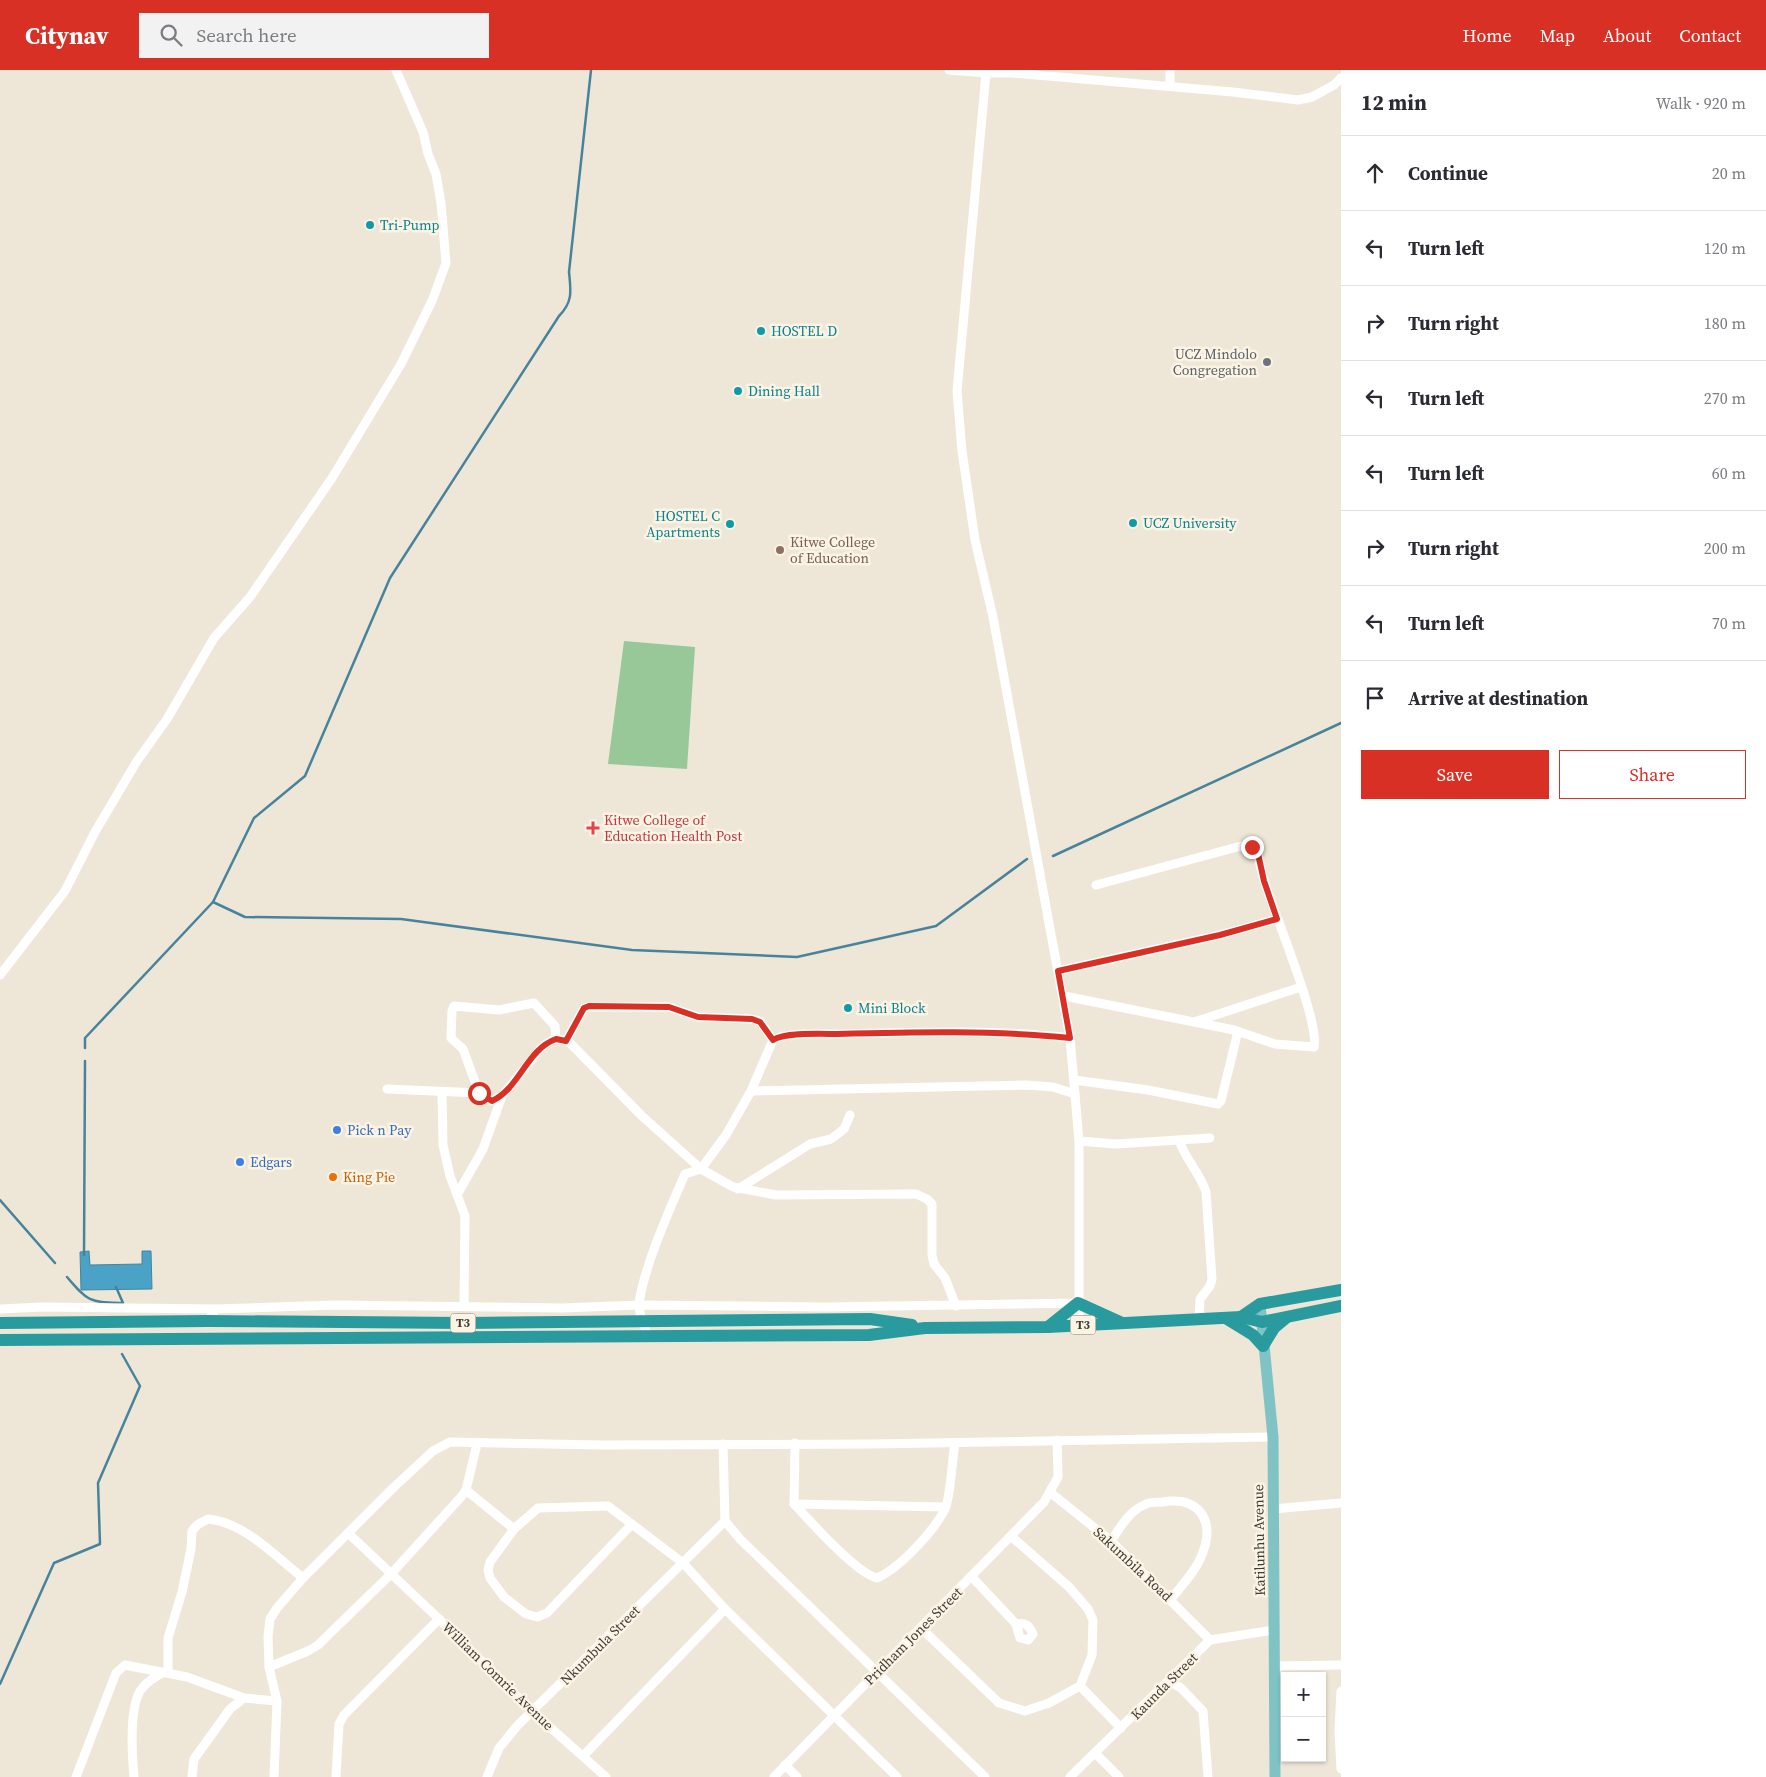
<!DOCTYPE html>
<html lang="en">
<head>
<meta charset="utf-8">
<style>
  :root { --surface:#fff; --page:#f2f2f3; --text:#2b2b33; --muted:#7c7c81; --line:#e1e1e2; --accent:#d93025 }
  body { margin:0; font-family:"Source Serif 4",serif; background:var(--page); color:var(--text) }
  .controls { position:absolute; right:15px; bottom:15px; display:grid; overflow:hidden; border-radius:0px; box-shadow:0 1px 4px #0004 }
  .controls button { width:45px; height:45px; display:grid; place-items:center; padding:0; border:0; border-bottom:1px solid var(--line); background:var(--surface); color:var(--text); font:25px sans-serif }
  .stop { position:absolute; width:15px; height:15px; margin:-11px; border:4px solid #d93025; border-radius:50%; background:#fff }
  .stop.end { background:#d93025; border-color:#fff; box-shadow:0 1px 5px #0008 }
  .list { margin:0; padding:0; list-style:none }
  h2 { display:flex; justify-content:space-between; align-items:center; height:65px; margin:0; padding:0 20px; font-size:21px }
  h2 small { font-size:16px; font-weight:400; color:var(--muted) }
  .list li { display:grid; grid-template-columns:32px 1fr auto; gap:15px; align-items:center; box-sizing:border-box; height:75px; padding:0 20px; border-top:1px solid var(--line) }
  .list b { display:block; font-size:19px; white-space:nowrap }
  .list em { font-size:16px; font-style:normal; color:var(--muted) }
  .actions { display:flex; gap:10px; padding:15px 20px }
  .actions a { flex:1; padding:11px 0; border:1px solid var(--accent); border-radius:0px; text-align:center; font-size:18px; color:var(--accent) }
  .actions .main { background:var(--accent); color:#fff }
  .icon { flex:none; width:28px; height:28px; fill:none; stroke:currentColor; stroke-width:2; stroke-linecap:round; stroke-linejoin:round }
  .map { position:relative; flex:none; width:1341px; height:1707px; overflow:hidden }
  header { display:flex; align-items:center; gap:30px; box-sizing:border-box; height:70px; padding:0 25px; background:var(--accent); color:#fff }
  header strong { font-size:24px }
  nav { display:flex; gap:28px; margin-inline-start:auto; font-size:18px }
  .search { width:350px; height:45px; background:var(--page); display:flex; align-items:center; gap:12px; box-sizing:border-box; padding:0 18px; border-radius:0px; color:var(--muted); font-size:19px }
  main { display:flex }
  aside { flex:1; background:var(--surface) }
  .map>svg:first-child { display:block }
  .green { fill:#99c898 }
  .water { fill:#4aa3c7; stroke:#47849c }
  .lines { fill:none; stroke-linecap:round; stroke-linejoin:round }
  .stream { stroke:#47849c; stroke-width:2.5 }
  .minor { stroke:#fff; stroke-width:9 }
  .major { stroke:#7fc3c5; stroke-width:11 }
  .highway { stroke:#299b9f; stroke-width:12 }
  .route { stroke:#d93025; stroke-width:6 }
  .culture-dot { fill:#0f9aa8; stroke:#fbf4e5; stroke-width:2 }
  .worship-dot { fill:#6b7280; stroke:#fbf4e5; stroke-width:2 }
  .education-dot { fill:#8d6e63; stroke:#fbf4e5; stroke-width:2 }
  .health-dot { fill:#e0444e; stroke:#fbf4e5; stroke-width:2 }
  .shop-dot { fill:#3f7fe0; stroke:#fbf4e5; stroke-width:2 }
  .food-dot { fill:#e8710a; stroke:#fbf4e5; stroke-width:2 }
  .labels { text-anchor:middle; stroke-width:5; stroke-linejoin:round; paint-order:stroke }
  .shield { fill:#fbf4e5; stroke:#77736a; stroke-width:1 }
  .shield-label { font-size:12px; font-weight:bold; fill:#3f3c36 }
  .culture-label { font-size:14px; fill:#0d838f; stroke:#fbf4e5; text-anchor:start }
  .worship-label { font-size:14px; fill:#5b616d; stroke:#fbf4e5; text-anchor:end }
  .education-label { font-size:14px; fill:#785e54; stroke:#fbf4e5; text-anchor:start }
  .health-label { font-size:14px; fill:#be3a42; stroke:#fbf4e5; text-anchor:start }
  .shop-label { font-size:14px; fill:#366cbe; stroke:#fbf4e5; text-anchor:start }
  .food-label { font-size:14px; fill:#c56008; stroke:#fbf4e5; text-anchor:start }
  .street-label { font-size:14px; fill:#3f3c36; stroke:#fbf4e5 }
</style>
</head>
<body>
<header>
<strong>Citynav</strong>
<div class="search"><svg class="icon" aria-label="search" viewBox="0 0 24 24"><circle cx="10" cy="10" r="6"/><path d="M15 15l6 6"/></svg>Search here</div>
<nav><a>Home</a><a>Map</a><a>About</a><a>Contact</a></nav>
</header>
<main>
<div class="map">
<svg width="1341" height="1707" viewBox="0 0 1341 1707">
  <rect width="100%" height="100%" fill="#eee7d8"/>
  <!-- green -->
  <polygon class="green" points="624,571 695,577 687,699 608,694"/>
  <!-- water -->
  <polygon class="water" points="89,1181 90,1195 142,1194 142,1181 151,1181 152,1219 81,1220 80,1182"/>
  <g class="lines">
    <!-- stream -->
    <g class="stream">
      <polyline points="1053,786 1341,653"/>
      <polyline points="213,832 245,847 401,849 632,880 797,887 936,856 1027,789"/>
      <path d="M85 978V968L213 832 254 748 305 706 390 508 559 246C573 232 571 221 569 202L591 0"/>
      <polyline points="0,1130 55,1193"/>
      <polyline points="84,1185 85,991"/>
      <path d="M67 1207C89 1233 90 1232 123 1233L116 1217"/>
      <polyline points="0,1614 54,1493 100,1474 98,1413 140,1316 122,1284"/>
    </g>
    <!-- minor -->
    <g class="minor">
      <polyline points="949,0 986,3 957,321 962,381 975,470 993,547 1070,968 1079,1071 1079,1255"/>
      <polyline points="986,3 1012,3 1233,22 1298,30 1312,27 1334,15 1341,8"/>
      <polyline points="1170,16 1170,0"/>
      <polyline points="1058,901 1220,865 1277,849"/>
      <polyline points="0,905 65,821 95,762 137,691 167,649 214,568 250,527 332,408 401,294 432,231 446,193 441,133 436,104 428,84 423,62 396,0"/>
      <path d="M1064 926 1234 960 1275 974 1314 977C1320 952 1274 843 1265 813 1261 802 1259 790 1257 779L1241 776 1096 815"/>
      <polyline points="1194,952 1301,917"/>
      <polyline points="566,971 584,938 589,937 669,937 698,947 752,949 760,951 773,970"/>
      <polyline points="1074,1010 1148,1020 1218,1034 1221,1031 1238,961"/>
      <path d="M387 1019 479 1023 491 1031 502 1026 541 978C550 970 557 966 569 972L642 1046 701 1099 733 1117 776 1125 916 1124 927 1129 932 1134V1185L934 1194 945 1208 956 1236"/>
      <polyline points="751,1021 1026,1015 1053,1017 1075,1024"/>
      <polyline points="442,1023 443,1075 450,1106 465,1146 464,1236"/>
      <polyline points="479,1023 463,979 451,968 452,941 454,936 499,940 534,933 555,956 556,969"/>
      <path d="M1179 1070C1185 1089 1200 1103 1206 1122L1212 1209 1210 1216 1200 1229 1199 1250"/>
      <polyline points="1079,1071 1115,1074 1210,1068"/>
      <polyline points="738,1119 810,1074 831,1069 844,1059 850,1045"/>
      <polyline points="457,1125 483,1079 502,1026"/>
      <polyline points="0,1239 42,1237 216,1239"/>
      <polyline points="208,1251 216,1239 335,1235 562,1238 639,1235 825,1237 1078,1233"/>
      <path d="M648 1267C645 1257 638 1243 639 1233 645 1194 669 1141 685 1104L701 1099 726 1065 751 1021 773 970C785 962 822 964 837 964 915 962 993 959 1070 968"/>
      <path d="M795 1373 794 1434C811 1452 856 1503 877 1508 900 1498 934 1461 945 1439 951 1425 952 1389 955 1373"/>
      <polyline points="723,1374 725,1451 740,1469 985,1707"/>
      <polyline points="466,1420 514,1459"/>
      <polyline points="1051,1423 1111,1471 1210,1570"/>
      <polyline points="794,1434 945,1437"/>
      <polyline points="1273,1439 1341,1433"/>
      <polyline points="632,1454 547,1543 537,1547 526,1544 504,1527 490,1508 488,1500 490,1492 514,1459 538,1438 608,1436 683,1493 725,1539 897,1707"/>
      <polyline points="348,1463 439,1549 533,1642 606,1707"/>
      <path d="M1111 1471C1120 1458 1128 1442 1144 1435 1149 1432 1157 1432 1162 1432 1198 1426 1215 1449 1203 1482 1197 1500 1182 1515 1171 1529"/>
      <path d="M971 1506 1016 1554 1020 1568 1028 1570 1033 1564C1029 1555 1025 1552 1016 1554"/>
      <polyline points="921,1558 999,1633 1025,1641 1049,1633 1080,1616 1092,1585 1093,1550 1088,1539 1069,1517 1012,1467"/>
      <polyline points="1274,1596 1341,1595"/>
      <polyline points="269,1597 308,1581 318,1575 391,1504 461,1427 466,1420 477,1374"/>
      <path d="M168 1603V1568L182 1522 191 1479 192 1461 197 1455 208 1449C244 1452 276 1487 303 1508"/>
      <polyline points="1169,1611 1181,1618 1203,1641 1208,1707"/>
      <polyline points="1080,1616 1121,1658"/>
      <polyline points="1341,1621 1339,1661 1341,1699"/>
      <polyline points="1095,1683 1119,1707"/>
      <polyline points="584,1685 725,1539"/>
      <polyline points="785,1695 797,1707"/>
      <polyline points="76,1707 116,1603 125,1595 187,1607 244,1628 277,1631"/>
      <path d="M134 1707C132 1685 129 1641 140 1621 146 1612 155 1607 164 1602"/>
      <polyline points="192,1707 194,1689 230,1639 244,1628"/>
      <polyline points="274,1707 277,1631 269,1597 268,1566 270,1549 277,1538 303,1508 394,1417 433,1381 450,1372 602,1375 871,1374 1273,1367"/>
      <polyline points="336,1707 339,1654 344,1645 439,1549"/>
      <polyline points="487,1707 499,1678 518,1655 725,1451"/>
      <polyline points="774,1707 1044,1432 1058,1407 1057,1370"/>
      <polyline points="1070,1707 1210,1570 1274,1560"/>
    </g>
    <!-- major -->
    <polyline class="major" points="1260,1234 1273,1367 1275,1707"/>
    <!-- highway -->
    <g class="highway">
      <polyline points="1241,1247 1260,1234 1341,1220"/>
      <polyline points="1227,1249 1253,1265 1263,1276 1274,1258 1286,1248"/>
      <polyline points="0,1253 208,1251 464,1253 870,1249 912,1255"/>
      <polyline points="1048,1257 1078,1233 1120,1252"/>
      <polyline points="0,1270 869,1265 925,1258 1048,1257 1241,1247 1262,1252 1341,1236"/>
    </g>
  </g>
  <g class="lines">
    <!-- route -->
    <path class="route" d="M479 1023 492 1031C519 1019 527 979 556 969L566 971 584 938 589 936 669 937 698 947 752 949 760 952 773 970C785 962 822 964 837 964 915 962 993 960 1070 968L1058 901 1220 865 1277 849 1264 811 1257 779 1252 777"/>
  </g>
  <!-- markers -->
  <g class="culture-dot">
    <circle cx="370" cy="155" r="5"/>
    <circle cx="761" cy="261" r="5"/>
    <circle cx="738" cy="321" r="5"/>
    <circle cx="1133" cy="453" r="5"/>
    <circle cx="730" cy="454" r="5"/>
    <circle cx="848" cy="938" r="5"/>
  </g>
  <circle class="worship-dot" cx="1267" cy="292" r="5"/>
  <circle class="education-dot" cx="780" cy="480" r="5"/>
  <path class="health-dot" d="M590.5 750.5h5v5h5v5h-5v5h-5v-5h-5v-5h5z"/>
  <g class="shop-dot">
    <circle cx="337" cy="1060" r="5"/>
    <circle cx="240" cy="1092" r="5"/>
  </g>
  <circle class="food-dot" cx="333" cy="1107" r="5"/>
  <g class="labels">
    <!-- shield labels -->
    <g class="shield">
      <rect x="450.5" y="1243.5" width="25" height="19" rx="4"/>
      <rect x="1070.5" y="1245.5" width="25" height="19" rx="4"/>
    </g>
    <g class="shield-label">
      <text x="463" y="1257">T3</text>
      <text x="1083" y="1259">T3</text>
    </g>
    <!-- culture labels -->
    <g class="culture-label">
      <text x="380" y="160">Tri-Pump</text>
      <text x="771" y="266">HOSTEL D</text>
      <text x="748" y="326">Dining Hall</text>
      <text x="720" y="451" text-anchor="end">HOSTEL C<tspan x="720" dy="16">Apartments</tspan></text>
      <text x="1143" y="458">UCZ University</text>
      <text x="858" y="943">Mini Block</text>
    </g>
    <!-- worship labels -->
    <g class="worship-label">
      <text x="1257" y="289">UCZ Mindolo<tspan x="1257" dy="16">Congregation</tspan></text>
    </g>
    <!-- education labels -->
    <g class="education-label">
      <text x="790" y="477">Kitwe College<tspan x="790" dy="16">of Education</tspan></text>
    </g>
    <!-- health labels -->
    <g class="health-label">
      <text x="604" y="755">Kitwe College of<tspan x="604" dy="16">Education Health Post</tspan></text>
    </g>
    <!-- shop labels -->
    <g class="shop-label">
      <text x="347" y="1065">Pick n Pay</text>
      <text x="250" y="1097">Edgars</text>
    </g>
    <!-- food labels -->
    <g class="food-label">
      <text x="343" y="1112">King Pie</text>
    </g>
    <!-- street labels -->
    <g class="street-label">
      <text transform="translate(1259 1470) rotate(-91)" y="5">Katilunhu Avenue</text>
      <text transform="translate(1133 1494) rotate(43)" y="5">Sakumbila Road</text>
      <text transform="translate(913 1566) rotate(-45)" y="5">Pridham Jones Street</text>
      <text transform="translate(600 1575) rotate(-45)" y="5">Nkumbula Street</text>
      <text transform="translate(498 1606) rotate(44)" y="5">William Comrie Avenue</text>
      <text transform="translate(1164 1616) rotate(-45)" y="5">Kaunda Street</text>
    </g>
  </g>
</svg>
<div class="controls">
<button>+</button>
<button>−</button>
</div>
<div class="stop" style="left:479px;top:1023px"></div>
<div class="stop end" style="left:1252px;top:777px"></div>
</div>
<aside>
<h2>12 min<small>Walk · 920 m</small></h2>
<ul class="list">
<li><svg class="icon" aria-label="ahead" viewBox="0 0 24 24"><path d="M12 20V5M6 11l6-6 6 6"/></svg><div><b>Continue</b></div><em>20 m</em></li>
<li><svg class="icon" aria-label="left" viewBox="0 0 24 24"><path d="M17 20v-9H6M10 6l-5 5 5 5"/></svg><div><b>Turn left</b></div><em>120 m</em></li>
<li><svg class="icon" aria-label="right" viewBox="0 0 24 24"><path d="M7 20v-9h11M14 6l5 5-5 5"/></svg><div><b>Turn right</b></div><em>180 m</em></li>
<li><svg class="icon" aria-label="left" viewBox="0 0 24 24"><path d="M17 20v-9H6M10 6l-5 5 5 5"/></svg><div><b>Turn left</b></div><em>270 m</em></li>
<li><svg class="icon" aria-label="left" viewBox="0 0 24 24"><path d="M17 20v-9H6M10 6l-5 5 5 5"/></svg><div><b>Turn left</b></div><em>60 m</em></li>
<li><svg class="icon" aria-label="right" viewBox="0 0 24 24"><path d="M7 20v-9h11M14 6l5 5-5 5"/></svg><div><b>Turn right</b></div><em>200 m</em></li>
<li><svg class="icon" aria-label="left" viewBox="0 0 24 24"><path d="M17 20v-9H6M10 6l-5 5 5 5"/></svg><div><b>Turn left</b></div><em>70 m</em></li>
<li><svg class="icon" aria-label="arrive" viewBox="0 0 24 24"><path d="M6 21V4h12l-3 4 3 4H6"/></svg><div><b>Arrive at destination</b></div></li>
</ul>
<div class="actions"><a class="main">Save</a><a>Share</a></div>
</aside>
</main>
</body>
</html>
